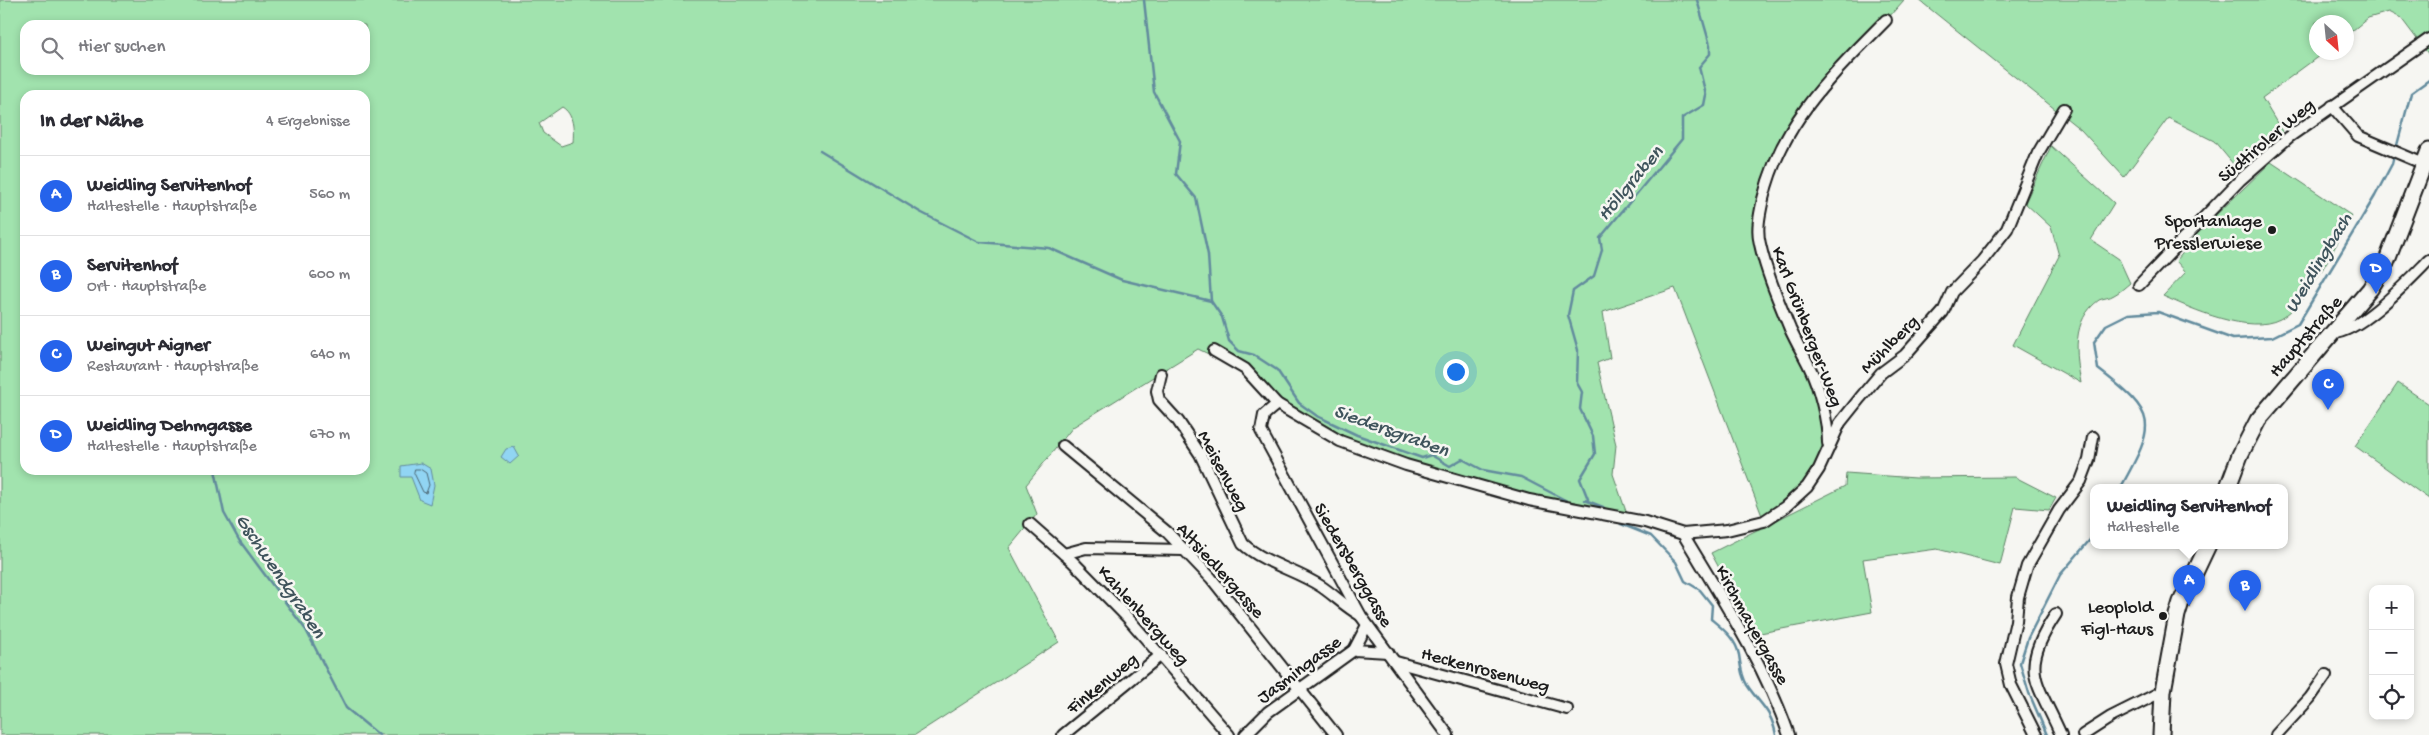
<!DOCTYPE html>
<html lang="de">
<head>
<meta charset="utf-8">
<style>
  :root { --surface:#fff; --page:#f2f2f3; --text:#2b2b33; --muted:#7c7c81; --line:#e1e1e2; --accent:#2563eb }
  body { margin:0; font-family:"Gochi Hand",sans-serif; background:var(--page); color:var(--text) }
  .controls { position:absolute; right:15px; bottom:15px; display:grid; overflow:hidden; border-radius:10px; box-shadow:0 2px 8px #0003 }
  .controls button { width:45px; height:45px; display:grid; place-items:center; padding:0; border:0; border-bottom:1px solid var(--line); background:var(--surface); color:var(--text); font:25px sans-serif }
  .compass { position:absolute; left:2309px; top:15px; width:45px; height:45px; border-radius:50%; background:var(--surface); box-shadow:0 2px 8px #0003; rotate:153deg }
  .you { position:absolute; left:1455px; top:371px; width:18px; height:18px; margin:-12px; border:4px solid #fff; border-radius:50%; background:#1a73e8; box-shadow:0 0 0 8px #1a73e833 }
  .badge { display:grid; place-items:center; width:32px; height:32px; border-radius:50%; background:var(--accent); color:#fff; font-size:16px; font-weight:700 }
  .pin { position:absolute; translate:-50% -41px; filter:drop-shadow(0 1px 2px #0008) }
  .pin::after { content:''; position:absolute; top:26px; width:18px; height:15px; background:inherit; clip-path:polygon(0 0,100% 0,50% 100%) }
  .popup { position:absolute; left:2090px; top:484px; width:198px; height:65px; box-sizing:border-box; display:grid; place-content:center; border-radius:10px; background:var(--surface); filter:drop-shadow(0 1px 4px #0005); font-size:16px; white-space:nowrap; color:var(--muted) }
  .popup b { font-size:19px; color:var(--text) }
  .popup::after { content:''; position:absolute; left:50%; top:100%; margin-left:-10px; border:10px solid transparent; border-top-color:var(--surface) }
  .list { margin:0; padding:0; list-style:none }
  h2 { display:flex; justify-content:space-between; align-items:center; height:65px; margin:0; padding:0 20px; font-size:21px }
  h2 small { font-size:16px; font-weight:400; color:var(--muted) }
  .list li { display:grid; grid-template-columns:32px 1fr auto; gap:15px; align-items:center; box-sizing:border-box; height:80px; padding:0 20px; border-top:1px solid var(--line) }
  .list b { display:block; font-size:19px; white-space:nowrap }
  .list p { margin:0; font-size:16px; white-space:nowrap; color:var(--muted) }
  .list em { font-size:16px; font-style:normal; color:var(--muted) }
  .icon { flex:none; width:28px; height:28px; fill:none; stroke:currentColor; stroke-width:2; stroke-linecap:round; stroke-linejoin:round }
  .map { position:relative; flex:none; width:2429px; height:735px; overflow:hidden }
  .search { position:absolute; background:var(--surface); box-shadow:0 2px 8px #0003; left:20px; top:20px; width:350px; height:55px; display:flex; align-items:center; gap:12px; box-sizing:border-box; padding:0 18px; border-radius:15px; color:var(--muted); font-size:19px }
  .panel { position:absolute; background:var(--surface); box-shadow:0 2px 8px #0003; left:20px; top:90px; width:350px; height:385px; border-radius:15px }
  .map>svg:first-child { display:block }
  .green { fill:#a1e3ae; stroke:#5e8065; fill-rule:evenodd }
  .water { fill:#91d5f3; stroke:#628b9d }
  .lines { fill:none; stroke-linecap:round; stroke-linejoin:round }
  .shore { stroke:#4b6672; stroke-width:1 }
  .stream { stroke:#628b9d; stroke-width:2.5 }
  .minor-casing { stroke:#1c1c1c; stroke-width:14 }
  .secondary-casing { stroke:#1c1c1c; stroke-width:19 }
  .minor { stroke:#f6f6f2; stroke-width:10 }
  .secondary { stroke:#f6f6f2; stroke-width:15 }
  .poi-dot { fill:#1c1c1c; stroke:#f6f6f2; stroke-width:2 }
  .labels { text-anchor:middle; stroke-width:5; stroke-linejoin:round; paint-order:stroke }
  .street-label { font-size:19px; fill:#1c1c1c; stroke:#f6f6f2 }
  .poi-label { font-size:19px; fill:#1c1c1c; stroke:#f6f6f2; text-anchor:end }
  .water-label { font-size:20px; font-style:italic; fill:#3f545c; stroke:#f6f6f2 }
</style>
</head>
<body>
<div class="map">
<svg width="2429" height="735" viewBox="0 0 2429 735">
  <rect width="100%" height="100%" fill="#f6f6f2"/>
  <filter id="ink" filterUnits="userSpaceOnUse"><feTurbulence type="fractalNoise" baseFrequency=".02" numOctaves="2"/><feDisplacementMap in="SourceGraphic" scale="10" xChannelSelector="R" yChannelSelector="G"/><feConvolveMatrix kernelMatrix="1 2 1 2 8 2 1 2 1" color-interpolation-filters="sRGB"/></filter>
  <g filter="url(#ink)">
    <!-- green -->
    <g class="green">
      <path d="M0 0H1904L1793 125 1765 190 1759 243 1828 428 1819 469 1764 521 1675 288 1603 312 1610 358 1597 363 1616 445 1613 474 1628 517 1498 491 1342 440 1281 402 1244 371 1198 349 1073 427 1026 485 1037 514 1009 548 1059 642 915 735H0ZM25 25H365V70H25ZM25 95H365V470H25ZM562 107C574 114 574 130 573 142L561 146 543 133 539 123Z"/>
      <polygon points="1919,0 2429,0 2429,55 2401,18 2389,12 2368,18 2347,35 2346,22 2316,22 2316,52 2323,53 2262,98 2286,138 2244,177 2214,141 2168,118 2124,177 2081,130"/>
      <path d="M2051 146 2114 203 2091 240 2119 259 2130 283C2125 287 2120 292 2114 295 2110 298 2103 298 2099 300 2071 320 2076 355 2081 383L2013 345 2059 256 2051 227 2025 203Z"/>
      <path d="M2271 162 2352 216C2335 245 2309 303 2280 319 2249 335 2192 309 2163 296L2186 272 2176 261 2187 248 2185 245Z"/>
      <polygon points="2398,383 2429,404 2429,499 2355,446"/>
      <polygon points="1846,473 1916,478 2015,477 2056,498 2049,510 2015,507 2000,565 1937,549 1863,559 1872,612 1755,634 1711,553 1845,486"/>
    </g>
    <!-- water -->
    <g class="water">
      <polygon points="514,447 519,456 510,464 501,457 506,449"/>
      <polygon points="421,463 431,469 434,485 430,504 420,500 411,477 401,477 401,466"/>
    </g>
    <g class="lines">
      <!-- shore -->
      <polygon class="shore" points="415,469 420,469 426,473 429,485 426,493 423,492 414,473"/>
      <!-- stream -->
      <g class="stream">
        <polyline points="1144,0 1154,92 1180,141 1176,174 1196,198 1208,255 1211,301 1222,317 1229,341 1239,351 1254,355 1277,370 1299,403 1317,416 1357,435 1422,458 1431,455 1450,466 1462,459 1483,470 1521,477 1567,501"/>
        <polyline points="2396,149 2411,93 2429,80"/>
        <polyline points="820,151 920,212 979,242 1049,248 1122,280 1211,301"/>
        <polyline points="215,470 224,513 239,540 306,630 346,708 379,735"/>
        <path d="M2121 487C2157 422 2158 415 2098 369L2094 342 2106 325 2128 314 2158 312 2233 339 2272 337 2298 324 2375 196 2392 164 2394 155"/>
        <polyline points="1588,499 1580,479 1595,454 1593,436 1580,409 1582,392 1577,383 1578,350 1568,315 1573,291 1594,276 1602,250 1600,238 1682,139 1682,118 1704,105 1706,95 1699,67 1710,54 1710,45 1697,0"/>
        <polyline points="1585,500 1603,507 1607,511"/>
        <path d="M1617 520 1621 524 1651 536 1676 562 1685 581 1700 590 1712 605 1711 619C1723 629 1736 639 1739 655 1741 667 1741 675 1747 685 1760 705 1771 709 1776 735"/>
        <polyline points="2047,735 2029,693 2020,663 2028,638 2060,575 2094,535"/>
      </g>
      <defs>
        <g id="minor">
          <polyline points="2332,106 2358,136 2424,164"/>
          <polyline points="2139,285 2240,180 2289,137 2429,39"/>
          <path d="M2332 333C2359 334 2410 279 2429 260"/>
          <polyline points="1214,351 1245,369 1277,404 1340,441 1406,465 1529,500 1645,522 1683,534 1727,530 1764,521 1785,507 1807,487 1819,469 1840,423 1860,398 1881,373 1905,355 1943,312 1952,292 1982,261 2007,229 2038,153 2064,109"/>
          <path d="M1161 374 1157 391 1159 400 1178 421 1200 454 1243 544C1265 564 1297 570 1322 587 1335 596 1346 607 1360 615"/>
          <polyline points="1277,404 1264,415 1261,431 1361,616 1448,735"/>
          <path d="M1828 443C1828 421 1819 386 1809 366 1803 354 1796 342 1790 329 1779 302 1766 272 1760 244 1756 229 1760 213 1763 199 1781 122 1833 74 1886 20"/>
          <polyline points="1063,446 1167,532 1211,578 1336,735"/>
          <polyline points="1030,524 1073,562 1127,617 1229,735"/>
          <path d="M1683 534C1722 599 1764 663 1789 735"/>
          <polyline points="1064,554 1086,548 1183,550"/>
          <path d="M2056 614C2018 671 2037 680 2061 735"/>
          <polyline points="1354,650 1388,652"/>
          <polyline points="1396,662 1567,709"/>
          <polyline points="1063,735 1161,655"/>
          <polyline points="1245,735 1268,712 1354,650 1367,625"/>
          <polyline points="2036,735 2011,685 2006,664 2016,621 2018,597 2027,566 2059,510 2081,481 2089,460 2093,437"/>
          <polyline points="2083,735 2111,717 2163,691"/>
          <polyline points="2276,735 2310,698 2326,675"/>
        </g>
        <g id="secondary">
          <polyline points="2228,487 2240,455 2258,420 2370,289 2386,263 2429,151"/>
          <polyline points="2161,735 2163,691 2177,615 2181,602 2208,545"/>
        </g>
      </defs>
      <!-- minor casing -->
      <use href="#minor" class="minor-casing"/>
      <!-- secondary casing -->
      <use href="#secondary" class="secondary-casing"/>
      <!-- minor -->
      <use href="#minor" class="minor"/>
      <!-- secondary -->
      <use href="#secondary" class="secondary"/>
    </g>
  </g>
  <!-- markers -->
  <g class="poi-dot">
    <circle cx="2272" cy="230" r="5"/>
    <circle cx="2163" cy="616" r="5"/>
  </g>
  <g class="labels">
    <!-- street labels -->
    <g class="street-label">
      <text transform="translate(2265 139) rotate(-40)" y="7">Südtiroler Weg</text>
      <text transform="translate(1809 326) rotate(69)" y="7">Karl Grünberger-Weg</text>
      <text transform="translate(2304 335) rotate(-49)" y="7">Hauptstraße</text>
      <text transform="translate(1888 343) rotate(-45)" y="7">Mühlberg</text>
      <text transform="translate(1225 470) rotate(62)" y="7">Meisenweg</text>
      <text transform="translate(1355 564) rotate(60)" y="7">Siedersberggasse</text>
      <text transform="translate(1222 569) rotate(48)" y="7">Altsiedlergasse</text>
      <text transform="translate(1145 614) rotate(48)" y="7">Kahlenbergweg</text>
      <text transform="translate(1754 624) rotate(61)" y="7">Kirchmayergasse</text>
      <text transform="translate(1298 668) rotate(-37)" y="7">Jasmingasse</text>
      <text transform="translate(1486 668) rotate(15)" y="7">Heckenrosenweg</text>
      <text transform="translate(1101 682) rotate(-39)" y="7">Finkenweg</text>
    </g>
    <!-- poi labels -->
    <g class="poi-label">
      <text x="2262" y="226">Sportanlage<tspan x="2262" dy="22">Presslerwiese</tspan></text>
      <text x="2153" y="612">Leoplold<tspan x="2153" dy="22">Figl-Haus</tspan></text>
    </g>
    <!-- water labels -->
    <g class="water-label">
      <text transform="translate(1629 182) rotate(-50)" y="7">Höllgraben</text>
      <text transform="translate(2317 262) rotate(-59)" y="7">Weidlingbach</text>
      <text transform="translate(1392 429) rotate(20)" y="7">Siedersgraben</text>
      <text transform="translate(282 575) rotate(56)" y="7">Gschwendgraben</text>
    </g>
  </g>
</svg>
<div class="controls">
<button>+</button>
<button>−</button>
<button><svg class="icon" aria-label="locate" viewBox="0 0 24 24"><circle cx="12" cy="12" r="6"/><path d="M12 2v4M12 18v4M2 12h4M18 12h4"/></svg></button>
</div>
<svg class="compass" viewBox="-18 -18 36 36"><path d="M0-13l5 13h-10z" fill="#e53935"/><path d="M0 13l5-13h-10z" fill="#7c7c81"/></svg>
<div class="you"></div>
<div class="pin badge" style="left:2189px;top:606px">A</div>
<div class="popup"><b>Weidling Servitenhof</b>Haltestelle</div>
<div class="pin badge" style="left:2245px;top:611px">B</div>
<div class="pin badge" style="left:2328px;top:410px">C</div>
<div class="pin badge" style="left:2376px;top:294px">D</div>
<div class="search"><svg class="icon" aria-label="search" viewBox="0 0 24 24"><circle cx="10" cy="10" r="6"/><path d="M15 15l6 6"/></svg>Hier suchen</div>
<section class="panel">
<h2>In der Nähe<small>4 Ergebnisse</small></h2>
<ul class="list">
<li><span class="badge">A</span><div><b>Weidling Servitenhof</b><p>Haltestelle · Hauptstraße</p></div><em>560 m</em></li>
<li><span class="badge">B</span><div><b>Servitenhof</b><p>Ort · Hauptstraße</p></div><em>600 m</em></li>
<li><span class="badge">C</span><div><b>Weingut Aigner</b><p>Restaurant · Hauptstraße</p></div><em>640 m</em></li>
<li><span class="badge">D</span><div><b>Weidling Dehmgasse</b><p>Haltestelle · Hauptstraße</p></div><em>670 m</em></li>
</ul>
</section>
</div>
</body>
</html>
